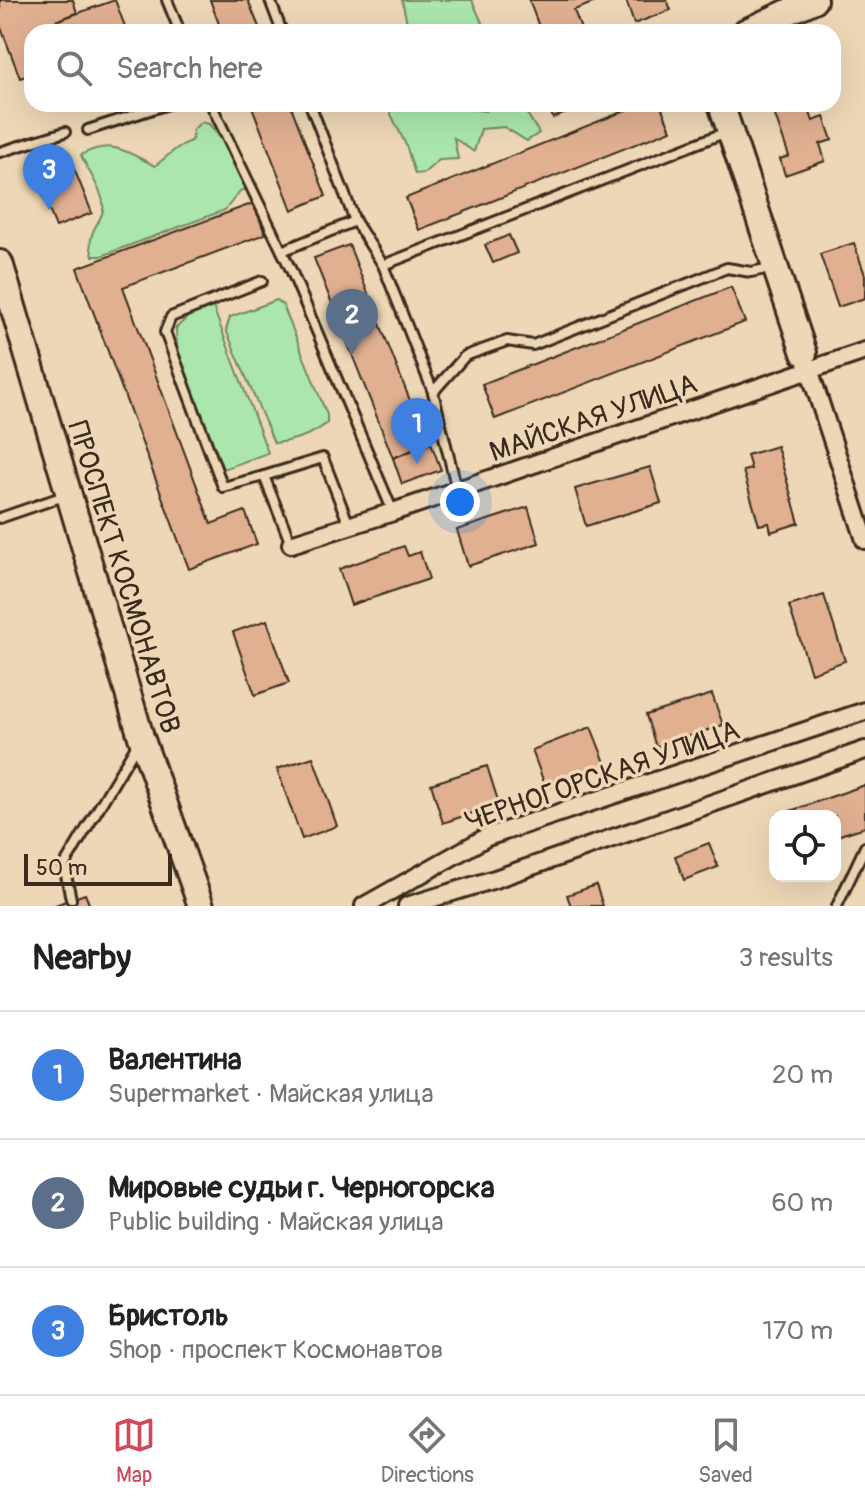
<!DOCTYPE html>
<html lang="en">
<head>
<meta charset="utf-8">
<style>
  :root { --surface:#fff; --page:#f2f2f2; --text:#222; --muted:#767676; --line:#e0e0e0; --accent:#d1495b }
  body { margin:0; font-family:Pangolin,sans-serif; background:var(--page); color:var(--text) }
  .controls { position:absolute; right:24px; bottom:24px; display:grid; overflow:hidden; border-radius:16px; box-shadow:0 8px 32px #0002 }
  .controls button { width:72px; height:72px; display:grid; place-items:center; padding:0; border:0; border-bottom:2px solid var(--line); background:var(--surface); color:var(--text); font:40px sans-serif }
  .scale { position:absolute; left:24px; bottom:20px; width:148px; box-sizing:border-box; padding-left:8px; border:4px solid #3b2a1e; border-top:0; font-size:22px; line-height:28px; white-space:nowrap; color:#3b2a1e; -webkit-text-stroke:6px #edd7b6; paint-order:stroke }
  .you { position:absolute; left:460px; top:502px; width:28px; height:28px; margin:-20px; border:6px solid #fff; border-radius:50%; background:#1a73e8; box-shadow:0 0 0 12px #1a73e833 }
  .badge { display:grid; place-items:center; width:52px; height:52px; border-radius:50%; background:var(--accent); color:#fff; font-size:26px; font-weight:700 }
  .pin { position:absolute; translate:-50% -66px; filter:drop-shadow(0 2px 4px #0008) }
  .pin::after { content:''; position:absolute; top:42px; width:28px; height:24px; background:inherit; clip-path:polygon(0 0,100% 0,50% 100%) }
  .list { margin:0; padding:0; list-style:none }
  h2 { display:flex; justify-content:space-between; align-items:center; height:104px; margin:0; padding:0 32px; font-size:34px }
  h2 small { font-size:26px; font-weight:400; color:var(--muted) }
  .list li { display:grid; grid-template-columns:52px 1fr auto; gap:24px; align-items:center; box-sizing:border-box; height:128px; padding:0 32px; border-top:2px solid var(--line) }
  .list b { display:block; font-size:30px; white-space:nowrap }
  .list p { margin:0; font-size:26px; white-space:nowrap; color:var(--muted) }
  .list em { font-size:26px; font-style:normal; color:var(--muted) }
  .icon { flex:none; width:44px; height:44px; fill:none; stroke:currentColor; stroke-width:2; stroke-linecap:round; stroke-linejoin:round }
  .map { position:relative; flex:none; width:865px; height:906px; overflow:hidden }
  .search { position:absolute; background:var(--surface); box-shadow:0 8px 32px #0002; left:24px; right:24px; top:24px; height:88px; display:flex; align-items:center; gap:20px; box-sizing:border-box; padding:0 28px; border-radius:24px; color:var(--muted); font-size:30px }
  .sheet { height:488px; background:var(--surface) }
  nav { display:flex; justify-content:space-around; align-items:center; box-sizing:border-box; height:112px; border-top:2px solid var(--line); background:var(--surface); font-size:22px; color:var(--muted) }
  nav a { display:grid; justify-items:center; gap:4px }
  nav .on { color:var(--accent) }
  .map>svg:first-child { display:block }
  .green { fill:#abe7ac; stroke:#738865; stroke-width:2 }
  .building { fill:#e0b091; stroke:#3b2a1e; stroke-width:2 }
  .lines { fill:none; stroke-linecap:round; stroke-linejoin:round }
  .lane-casing { stroke:#3b2a1e; stroke-width:14 }
  .street-casing { stroke:#3b2a1e; stroke-width:22 }
  .secondary-casing { stroke:#3b2a1e; stroke-width:30 }
  .lane { stroke:#edd7b6; stroke-width:8 }
  .street { stroke:#edd7b6; stroke-width:16 }
  .secondary { stroke:#edd7b6; stroke-width:24 }
  .labels { text-anchor:middle; stroke-width:7; stroke-linejoin:round; paint-order:stroke }
  .street-label { font-size:28px; fill:#3b2a1e; stroke:#edd7b6 }
</style>
</head>
<body>
<div class="map">
<svg width="865" height="906" viewBox="0 0 865 906">
  <rect width="100%" height="100%" fill="#edd7b6"/>
  <filter id="ink" filterUnits="userSpaceOnUse"><feTurbulence type="fractalNoise" baseFrequency=".0125" numOctaves="2"/><feDisplacementMap in="SourceGraphic" scale="16" xChannelSelector="R" yChannelSelector="G"/><feConvolveMatrix kernelMatrix="1 2 1 2 8 2 1 2 1" color-interpolation-filters="sRGB"/></filter>
  <g filter="url(#ink)">
    <!-- green -->
    <g class="green">
      <polygon points="402,0 472,0 486,32 409,32"/>
      <polygon points="386,104 431,104 486,111 486,104 521,104 539,133 527,141 504,127 481,129 474,152 454,138 458,159 439,160 424,173 415,174 406,145"/>
      <path d="M201 122 209 124 257 184 240 191 225 210 101 256H93C83 229 107 221 103 202 100 187 87 169 81 155 111 138 128 152 155 166L177 148 192 140 193 130Z"/>
      <path d="M277 300 283 305 327 415V423C315 434 290 442 274 443L226 330 230 317Z"/>
      <polygon points="213,307 268,453 223,469 177,349 176,328 189,316"/>
    </g>
    <!-- building -->
    <g class="building">
      <polygon points="0,0 73,0 77,13 50,23 54,32 32,32 32,74 20,78 0,25"/>
      <polygon points="115,0 127,32 54,32 50,23"/>
      <polygon points="210,0 248,0 261,32 222,32"/>
      <polygon points="529,0 601,0 574,10 582,32 541,32"/>
      <polygon points="626,0 667,0 671,10 634,24"/>
      <polygon points="251,104 290,104 326,196 292,210"/>
      <polygon points="547,104 591,104 553,118"/>
      <polygon points="642,104 660,104 671,130 419,230 406,198"/>
      <polygon points="771,104 807,104 813,121 824,117 832,140 820,144 825,161 785,175 780,159 789,156"/>
      <polygon points="73,166 92,213 56,227 37,180"/>
      <polygon points="254,203 265,234 123,287 211,524 245,511 257,544 189,569 77,268"/>
      <polygon points="509,235 517,253 493,263 485,245"/>
      <polygon points="854,243 865,275 865,298 838,307 820,254"/>
      <polygon points="349,245 427,444 393,458 314,258"/>
      <polygon points="731,287 745,322 495,419 482,384"/>
      <polygon points="431,443 441,470 402,484 393,458"/>
      <polygon points="777,446 799,523 771,532 769,523 759,525 743,471 751,469 747,455"/>
      <polygon points="650,467 661,503 586,526 575,489"/>
      <polygon points="528,507 539,543 468,566 457,530"/>
      <polygon points="404,546 408,556 420,552 429,579 351,605 339,569"/>
      <polygon points="824,595 845,661 811,673 789,606"/>
      <polygon points="267,620 289,683 255,695 233,632"/>
      <polygon points="712,694 723,725 656,747 646,715"/>
      <polygon points="591,727 606,765 546,788 532,750"/>
      <polygon points="313,757 337,826 302,839 277,769"/>
      <polygon points="487,766 499,804 443,823 431,784"/>
      <polygon points="865,785 865,827 843,834 835,837 835,816 776,816"/>
      <polygon points="709,843 718,867 684,880 675,856"/>
      <polygon points="596,885 603,906 571,906 567,895"/>
      <polygon points="85,894 90,906 53,906 71,899"/>
    </g>
    <g class="lines">
      <defs>
        <g id="lane">
          <polyline points="167,0 180,32"/>
          <polyline points="270,0 282,32"/>
          <polyline points="211,104 291,270 393,512"/>
          <polyline points="310,104 355,221 383,265 433,392"/>
          <polyline points="88,130 168,104"/>
          <polyline points="0,152 65,132"/>
          <polyline points="282,251 355,221"/>
          <polyline points="383,265 729,131"/>
          <polyline points="262,281 171,317 165,332 223,487 264,476 291,544"/>
          <polyline points="264,476 323,458 349,525"/>
          <polyline points="457,490 433,392 465,356 507,341 533,345 727,268 751,272 771,268"/>
          <polyline points="0,518 67,495"/>
          <polyline points="71,899 64,866 137,744"/>
          <polyline points="837,906 865,847"/>
        </g>
        <g id="street">
          <polyline points="807,363 865,540"/>
          <polyline points="291,544 393,512 865,351"/>
          <polyline points="364,906 487,837 865,711"/>
          <polyline points="407,906 495,879 865,750"/>
        </g>
        <g id="secondary">
          <polyline points="745,32 814,0"/>
          <polyline points="721,104 804,353"/>
          <polyline points="0,263 141,737 201,906"/>
        </g>
      </defs>
      <!-- lane casing -->
      <use href="#lane" class="lane-casing"/>
      <!-- street casing -->
      <use href="#street" class="street-casing"/>
      <!-- secondary casing -->
      <use href="#secondary" class="secondary-casing"/>
      <!-- lane -->
      <use href="#lane" class="lane"/>
      <!-- street -->
      <use href="#street" class="street"/>
      <!-- secondary -->
      <use href="#secondary" class="secondary"/>
    </g>
  </g>
  <g class="labels">
    <!-- street labels -->
    <g class="street-label">
      <text transform="translate(593 417) rotate(-19)" y="10">МАЙСКАЯ УЛИЦА</text>
      <text transform="translate(125 577) rotate(73)" y="10">ПРОСПЕКТ КОСМОНАВТОВ</text>
      <text transform="translate(602 775) rotate(-19)" y="10">ЧЕРНОГОРСКАЯ УЛИЦА</text>
    </g>
  </g>
</svg>
<div class="controls">
<button><svg class="icon" aria-label="locate" viewBox="0 0 24 24"><circle cx="12" cy="12" r="6"/><path d="M12 2v4M12 18v4M2 12h4M18 12h4"/></svg></button>
</div>
<div class="scale">50 m</div>
<div class="you"></div>
<div class="pin badge" style="left:417px;top:464px;background:#3f7fe0">1</div>
<div class="pin badge" style="left:352px;top:355px;background:#5c6f8a">2</div>
<div class="pin badge" style="left:49px;top:210px;background:#3f7fe0">3</div>
<div class="search"><svg class="icon" aria-label="search" viewBox="0 0 24 24"><circle cx="10" cy="10" r="6"/><path d="M15 15l6 6"/></svg>Search here</div>
</div>
<section class="sheet">
<h2>Nearby<small>3 results</small></h2>
<ul class="list">
<li><span class="badge" style="background:#3f7fe0">1</span><div><b>Валентина</b><p>Supermarket · Майская улица</p></div><em>20 m</em></li>
<li><span class="badge" style="background:#5c6f8a">2</span><div><b>Мировые судьи г. Черногорска</b><p>Public building · Майская улица</p></div><em>60 m</em></li>
<li><span class="badge" style="background:#3f7fe0">3</span><div><b>Бристоль</b><p>Shop · проспект Космонавтов</p></div><em>170 m</em></li>
</ul>
</section>
<nav>
<a class="on"><svg class="icon" aria-label="map" viewBox="0 0 24 24"><path d="M3 6l6-2 6 2 6-2v14l-6 2-6-2-6 2zM9 4v14M15 6v14"/></svg>Map</a>
<a><svg class="icon" aria-label="directions" viewBox="0 0 24 24"><path d="M12 3l9 9-9 9-9-9zM9 14v-3h6M13 9l2 2-2 2"/></svg>Directions</a>
<a><svg class="icon" aria-label="saved" viewBox="0 0 24 24"><path d="M7 4h10v16l-5-4-5 4z"/></svg>Saved</a>
</nav>
</body>
</html>
